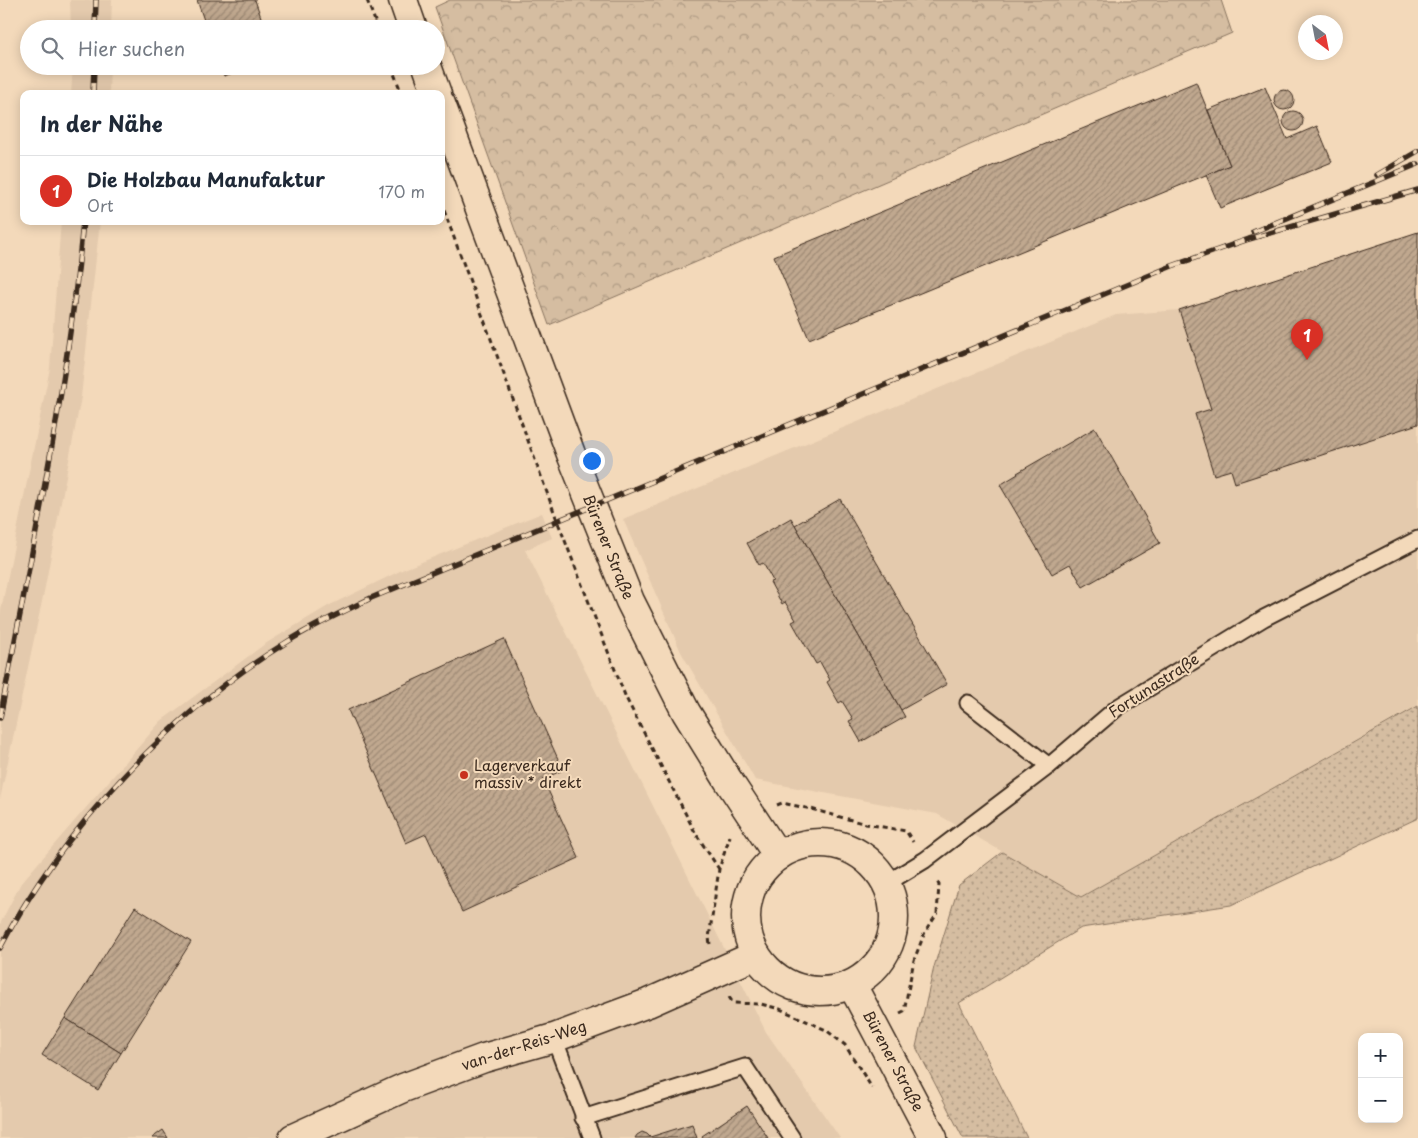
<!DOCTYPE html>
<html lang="de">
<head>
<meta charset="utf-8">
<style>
  :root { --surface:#fff; --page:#f6f6f7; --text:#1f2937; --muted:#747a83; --line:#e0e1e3; --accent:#d93025 }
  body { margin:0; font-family:"Playpen Sans",sans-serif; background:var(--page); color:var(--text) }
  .controls { position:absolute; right:15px; bottom:15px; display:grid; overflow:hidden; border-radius:10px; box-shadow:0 2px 12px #0003 }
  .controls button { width:45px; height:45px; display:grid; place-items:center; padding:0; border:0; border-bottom:1px solid var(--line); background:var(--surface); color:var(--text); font:25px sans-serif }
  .compass { position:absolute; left:1298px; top:15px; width:45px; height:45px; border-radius:50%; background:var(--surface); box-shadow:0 2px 12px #0003; rotate:148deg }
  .you { position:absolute; left:591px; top:460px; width:18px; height:18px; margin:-12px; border:4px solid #fff; border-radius:50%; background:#1a73e8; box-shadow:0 0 0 8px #1a73e833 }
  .badge { display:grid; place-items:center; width:32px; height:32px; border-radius:50%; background:var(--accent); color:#fff; font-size:16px; font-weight:700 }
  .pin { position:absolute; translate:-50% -41px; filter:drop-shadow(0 1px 2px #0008) }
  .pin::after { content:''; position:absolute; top:26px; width:18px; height:15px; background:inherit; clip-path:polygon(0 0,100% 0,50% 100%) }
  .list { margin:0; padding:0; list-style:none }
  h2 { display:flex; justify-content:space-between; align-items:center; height:65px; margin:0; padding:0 20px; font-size:21px }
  h2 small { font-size:16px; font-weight:400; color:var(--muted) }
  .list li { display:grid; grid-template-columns:32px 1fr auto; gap:15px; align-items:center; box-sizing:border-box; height:70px; padding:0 20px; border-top:1px solid var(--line) }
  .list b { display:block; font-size:19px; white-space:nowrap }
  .list p { margin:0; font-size:16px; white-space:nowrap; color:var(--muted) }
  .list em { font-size:16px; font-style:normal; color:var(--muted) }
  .icon { flex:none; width:28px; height:28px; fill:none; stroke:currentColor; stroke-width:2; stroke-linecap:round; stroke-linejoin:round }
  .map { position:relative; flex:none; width:1418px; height:1138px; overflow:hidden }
  .search { position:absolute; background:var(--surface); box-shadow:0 2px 12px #0003; left:20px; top:20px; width:425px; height:55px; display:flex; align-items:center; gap:12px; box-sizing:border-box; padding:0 18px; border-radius:28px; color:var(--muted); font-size:19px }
  .panel { position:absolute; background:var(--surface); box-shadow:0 2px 12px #0003; left:20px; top:90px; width:425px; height:135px; border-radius:10px }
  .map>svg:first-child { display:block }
  .built { fill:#e4caad }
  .grass { fill:url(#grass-dots); stroke:#887460 }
  .forest { fill:url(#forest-crowns); stroke:#887460 }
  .building { fill:url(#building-hatch); stroke:#3b2a1e }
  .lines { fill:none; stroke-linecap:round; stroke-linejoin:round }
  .lane-casing { stroke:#3b2a1e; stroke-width:19 }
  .street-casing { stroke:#3b2a1e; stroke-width:31 }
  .secondary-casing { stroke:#3b2a1e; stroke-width:31 }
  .path { stroke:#3b2a1e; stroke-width:3; stroke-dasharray:5 4; stroke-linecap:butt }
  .lane { stroke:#f3d9ba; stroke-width:15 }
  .street { stroke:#f3d9ba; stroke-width:28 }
  .secondary { stroke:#f3d9ba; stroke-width:28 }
  .rail-casing { stroke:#3b2a1e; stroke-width:5.5 }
  .rail { stroke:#f3d9ba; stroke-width:4; stroke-dasharray:11; stroke-linecap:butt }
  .poi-dot { fill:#c8321e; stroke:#f3d9ba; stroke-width:2 }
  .labels { text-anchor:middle; stroke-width:4; stroke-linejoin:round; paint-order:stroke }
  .street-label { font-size:15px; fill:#3b2a1e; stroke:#f3d9ba }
  .poi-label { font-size:15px; fill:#3b2a1e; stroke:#f3d9ba; text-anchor:start }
</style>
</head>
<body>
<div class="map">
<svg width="1418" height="1138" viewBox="0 0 1418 1138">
  <defs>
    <pattern id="grass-dots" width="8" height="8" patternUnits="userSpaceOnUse" patternTransform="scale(1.25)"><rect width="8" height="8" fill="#d5bda1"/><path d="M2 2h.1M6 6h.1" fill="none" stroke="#ae9a83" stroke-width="1.8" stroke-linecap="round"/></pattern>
    <pattern id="forest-crowns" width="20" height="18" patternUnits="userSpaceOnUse" patternTransform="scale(1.25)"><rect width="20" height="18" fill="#d5bda1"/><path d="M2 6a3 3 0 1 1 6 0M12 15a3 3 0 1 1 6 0" fill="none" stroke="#ae9a83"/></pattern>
    <pattern id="building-hatch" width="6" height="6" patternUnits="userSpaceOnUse" patternTransform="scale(1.25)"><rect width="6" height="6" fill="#c0a88f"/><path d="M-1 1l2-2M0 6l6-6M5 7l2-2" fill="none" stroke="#9d8974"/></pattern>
  </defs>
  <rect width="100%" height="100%" fill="#f3d9ba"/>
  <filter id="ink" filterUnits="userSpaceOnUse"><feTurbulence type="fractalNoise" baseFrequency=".02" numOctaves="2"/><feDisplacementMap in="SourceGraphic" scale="10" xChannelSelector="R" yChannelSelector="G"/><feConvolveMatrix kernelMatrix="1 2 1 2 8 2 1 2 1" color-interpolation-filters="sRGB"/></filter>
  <g filter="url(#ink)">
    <!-- built -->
    <g class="built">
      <polygon points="70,0 112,0 111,29 71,29"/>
      <polygon points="73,66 110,66 109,94 71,94"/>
      <polygon points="61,221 100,221 81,397 44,592 0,799 0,615 50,368"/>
      <polygon points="1418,232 1418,705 1081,897 937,814 755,780 681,652 623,519 1116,315 1179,310"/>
      <polygon points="542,513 552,538 525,550 766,1032 840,1138 0,1138 0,924 21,883 161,721 265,644 328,606 402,570"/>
    </g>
    <!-- grass -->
    <polygon class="grass" points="1418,706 1418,818 1231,905 1081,928 959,1003 1027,1138 963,1138 916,1047 934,967 959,885 1002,852 1081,897"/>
    <!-- forest -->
    <polygon class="forest" points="450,0 1221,0 1232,33 549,325 435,7"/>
    <!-- building -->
    <g class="building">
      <polygon points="197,0 255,0 265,29 207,29"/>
      <polygon points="221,66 254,66 224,76"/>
      <polygon points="1196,82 1230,165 809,339 774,256"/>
      <polygon points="1265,87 1287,139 1317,126 1332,162 1220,208 1206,175 1230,165 1208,110"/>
      <circle cx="1284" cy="100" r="10"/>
      <circle cx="1293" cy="121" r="10"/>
      <polygon points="1418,232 1418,424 1235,483 1231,470 1214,475 1195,414 1211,409 1179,310"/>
      <polygon points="1095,428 1160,543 1083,587 1070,564 1052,574 1000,485 1018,474 1017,473"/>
      <polygon points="840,499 947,684 901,710 795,525"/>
      <polygon points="791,518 905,717 861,742 849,721 853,719 842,701 839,703 827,682 830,680 820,662 816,664 792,622 796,620 785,602 782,604 770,582 773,581 763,563 759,565 747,543"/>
      <polygon points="504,639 563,770 543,779 579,858 462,912 426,834 406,843 348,710"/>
      <polygon points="135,907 191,942 121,1053 65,1018"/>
      <polygon points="65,1018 121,1053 98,1090 42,1055"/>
      <polygon points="747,1106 768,1138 703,1138 702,1136"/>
      <polygon points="692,1124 697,1138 635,1138 637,1135 642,1132 647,1134 650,1137"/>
      <polygon points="163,1130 168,1138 152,1138"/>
    </g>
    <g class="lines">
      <defs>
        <g id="lane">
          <polyline points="968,703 1049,766"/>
          <polyline points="887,883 925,860 1049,766 1118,707 1264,618 1418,539"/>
          <polyline points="554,1038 592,1138"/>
          <polyline points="583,1118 745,1067 792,1138"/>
        </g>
        <polyline id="street" points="293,1138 403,1088 484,1058 554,1038 648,1003 756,955"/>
        <g id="secondary">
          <polyline points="403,0 413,29"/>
          <polyline points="427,66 437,94"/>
          <polyline points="441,104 571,454 630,601 686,712 728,780 778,856"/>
          <circle cx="820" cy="917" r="74"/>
          <polyline points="852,985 933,1138"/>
        </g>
      </defs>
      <!-- lane casing -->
      <use href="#lane" class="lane-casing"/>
      <!-- street casing -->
      <use href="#street" class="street-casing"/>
      <!-- secondary casing -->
      <use href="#secondary" class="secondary-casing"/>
      <!-- path -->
      <g class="path">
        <polyline points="367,0 378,29"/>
        <polyline points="391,66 402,94"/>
        <polyline points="441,202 557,520 626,698 696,834 719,869"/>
        <polyline points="777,805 782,803 811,809 866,824 906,831 913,842"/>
        <polyline points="710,944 709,938 719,869 730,836"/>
        <polyline points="729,997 733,1003 761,1004 780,1009 826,1030 845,1045 872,1088"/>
        <polyline points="900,1013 904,1011 914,960 925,932 937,914 939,885 936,879"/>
      </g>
      <!-- lane -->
      <use href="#lane" class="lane"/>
      <!-- street -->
      <use href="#street" class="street"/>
      <!-- secondary -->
      <use href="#secondary" class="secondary"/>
      <defs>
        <g id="rail">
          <polyline points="95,29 96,0"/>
          <polyline points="93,94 94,66"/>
          <polyline points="1377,175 1418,151"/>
          <polyline points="1253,232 1418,164"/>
          <path d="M0 718C31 553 68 389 83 221"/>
          <path d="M0 948C63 828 171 713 287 642 314 625 343 612 371 598L1172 266 1249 239 1418 190"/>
        </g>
      </defs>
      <!-- rail casing -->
      <use href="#rail" class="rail-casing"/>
      <!-- rail -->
      <use href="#rail" class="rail"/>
    </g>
  </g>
  <!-- markers -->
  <circle class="poi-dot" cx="464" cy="775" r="5"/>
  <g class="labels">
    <!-- street labels -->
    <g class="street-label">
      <text transform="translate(608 547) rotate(68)" y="5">Bürener Straße</text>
      <text transform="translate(1154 686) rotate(-33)" y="5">Fortunastraße</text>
      <text transform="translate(524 1046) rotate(-18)" y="5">van-der-Reis-Weg</text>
      <text transform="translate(893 1061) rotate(62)" y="5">Bürener Straße</text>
    </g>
    <!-- poi labels -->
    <g class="poi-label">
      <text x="474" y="771">Lagerverkauf<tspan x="474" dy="17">massiv * direkt</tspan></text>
    </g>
  </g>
</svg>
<div class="controls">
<button>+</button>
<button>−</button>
</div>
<svg class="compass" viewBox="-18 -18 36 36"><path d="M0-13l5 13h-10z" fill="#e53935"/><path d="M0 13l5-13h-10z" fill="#747a83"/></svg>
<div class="you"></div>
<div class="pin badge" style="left:1307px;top:360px">1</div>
<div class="search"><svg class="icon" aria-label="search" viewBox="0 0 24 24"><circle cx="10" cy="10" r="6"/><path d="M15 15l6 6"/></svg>Hier suchen</div>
<section class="panel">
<h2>In der Nähe<small></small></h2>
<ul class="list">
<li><span class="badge">1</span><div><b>Die Holzbau Manufaktur</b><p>Ort</p></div><em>170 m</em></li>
</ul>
</section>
</div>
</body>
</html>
